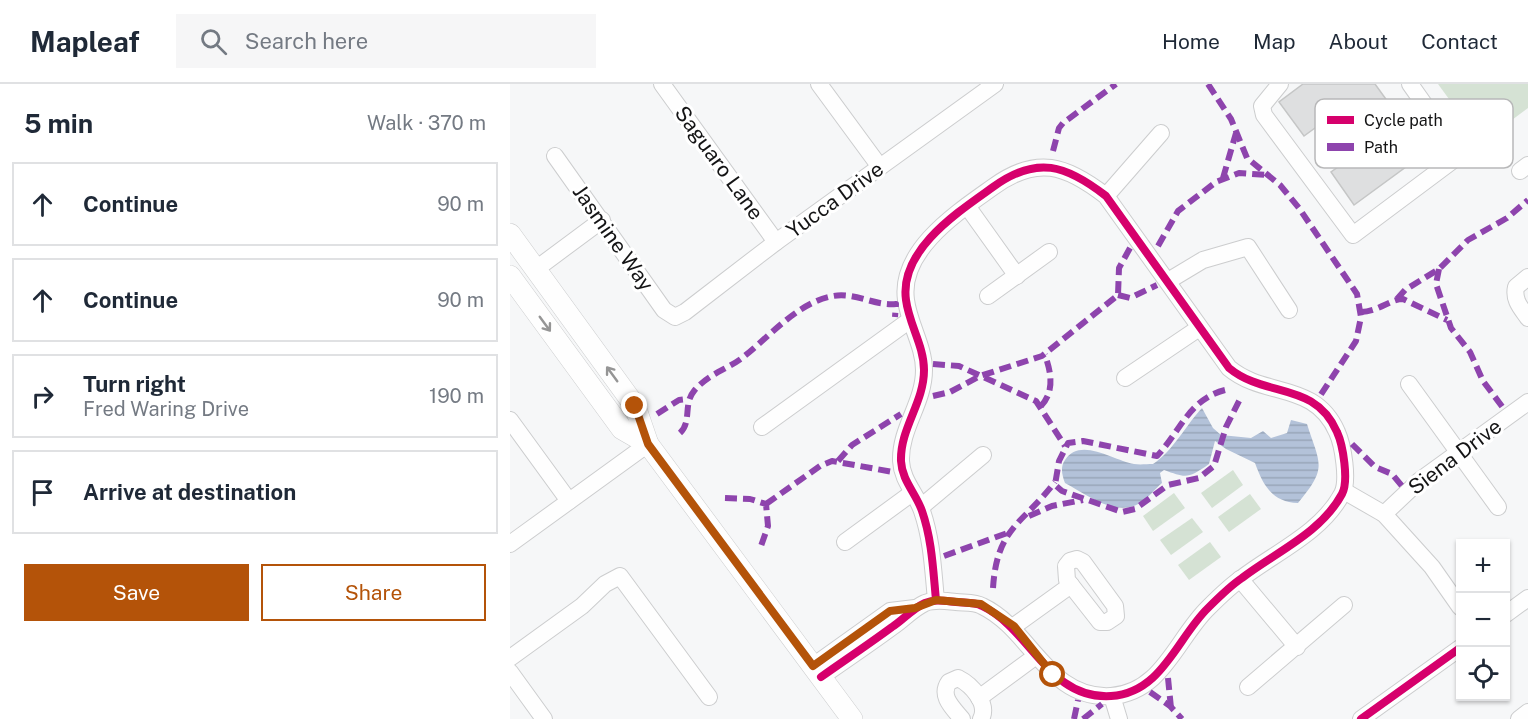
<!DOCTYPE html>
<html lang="en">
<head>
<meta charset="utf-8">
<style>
  :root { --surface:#fff; --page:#f6f6f7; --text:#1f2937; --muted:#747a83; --line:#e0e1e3; --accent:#b45309 }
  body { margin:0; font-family:"Public Sans",sans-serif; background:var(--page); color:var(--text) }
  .controls { position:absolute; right:18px; bottom:18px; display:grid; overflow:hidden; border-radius:0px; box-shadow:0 2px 4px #0004 }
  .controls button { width:54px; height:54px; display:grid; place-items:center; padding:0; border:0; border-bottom:2px solid var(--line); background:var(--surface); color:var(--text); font:30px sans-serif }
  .stop { position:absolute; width:18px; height:18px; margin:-14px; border:4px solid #b45309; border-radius:50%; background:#fff }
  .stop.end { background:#b45309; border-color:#fff; box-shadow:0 2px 6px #0008 }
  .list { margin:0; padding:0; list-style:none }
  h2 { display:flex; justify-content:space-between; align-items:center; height:78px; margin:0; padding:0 24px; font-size:26px }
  h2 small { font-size:20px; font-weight:400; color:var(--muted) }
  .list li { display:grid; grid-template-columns:39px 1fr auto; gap:18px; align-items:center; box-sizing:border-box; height:84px; margin:0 12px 12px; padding:0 12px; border:2px solid var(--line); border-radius:0px }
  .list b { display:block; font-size:22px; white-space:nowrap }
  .list p { margin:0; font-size:20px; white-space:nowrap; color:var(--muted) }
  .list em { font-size:20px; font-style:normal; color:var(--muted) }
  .actions { display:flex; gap:12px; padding:18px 24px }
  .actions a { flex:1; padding:14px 0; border:2px solid var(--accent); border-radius:0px; text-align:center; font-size:21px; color:var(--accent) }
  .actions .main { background:var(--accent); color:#fff }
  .icon { flex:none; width:33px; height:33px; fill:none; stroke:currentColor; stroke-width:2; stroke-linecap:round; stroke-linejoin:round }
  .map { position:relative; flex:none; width:1018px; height:635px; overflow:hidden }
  header { display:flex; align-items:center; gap:36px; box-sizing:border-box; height:84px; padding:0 30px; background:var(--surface); border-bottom:2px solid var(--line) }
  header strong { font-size:28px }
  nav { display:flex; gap:33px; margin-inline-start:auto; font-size:21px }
  .search { width:420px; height:54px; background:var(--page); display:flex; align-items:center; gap:15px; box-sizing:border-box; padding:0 21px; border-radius:0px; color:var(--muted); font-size:22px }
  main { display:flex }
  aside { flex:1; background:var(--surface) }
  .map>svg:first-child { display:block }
  .green { fill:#d5e2d4 }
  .water { fill:url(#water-rules) }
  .building { fill:#dedfe0; stroke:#c5c6c6; stroke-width:1.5 }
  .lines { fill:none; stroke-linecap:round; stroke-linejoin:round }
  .minor-casing { stroke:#cccdce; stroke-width:18 }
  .major-casing { stroke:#cccdce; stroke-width:22 }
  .minor { stroke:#fefefe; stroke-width:16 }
  .major { stroke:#fefefe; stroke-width:21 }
  .quiet { stroke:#8e44ad; stroke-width:6; stroke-dasharray:12 6; stroke-linecap:butt }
  .cycleway-casing { stroke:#fff; stroke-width:11 }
  .cycleway { stroke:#d6006c; stroke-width:8 }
  .oneway { stroke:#959595 }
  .route { stroke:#b45309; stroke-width:8 }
  .labels { text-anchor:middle; stroke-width:6; stroke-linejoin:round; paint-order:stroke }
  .street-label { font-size:21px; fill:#141415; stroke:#fff }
  .key { fill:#fff; stroke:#b8b8b9; stroke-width:1.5 }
  .key-label { font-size:16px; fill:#141415 }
</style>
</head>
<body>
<header>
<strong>Mapleaf</strong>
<div class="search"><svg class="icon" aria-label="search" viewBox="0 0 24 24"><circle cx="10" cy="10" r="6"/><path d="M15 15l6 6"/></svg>Search here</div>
<nav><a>Home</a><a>Map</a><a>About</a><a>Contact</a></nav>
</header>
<main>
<aside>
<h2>5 min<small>Walk · 370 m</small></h2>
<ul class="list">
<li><svg class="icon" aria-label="ahead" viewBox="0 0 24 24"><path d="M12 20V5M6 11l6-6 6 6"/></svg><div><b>Continue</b></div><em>90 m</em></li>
<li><svg class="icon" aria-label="ahead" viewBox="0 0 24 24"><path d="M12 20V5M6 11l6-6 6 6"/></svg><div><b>Continue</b></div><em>90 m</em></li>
<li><svg class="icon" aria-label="right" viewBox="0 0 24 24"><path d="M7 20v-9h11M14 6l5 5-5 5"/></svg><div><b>Turn right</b><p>Fred Waring Drive</p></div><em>190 m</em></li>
<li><svg class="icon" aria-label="arrive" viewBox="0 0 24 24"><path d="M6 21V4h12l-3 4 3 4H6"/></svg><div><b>Arrive at destination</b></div></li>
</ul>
<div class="actions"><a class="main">Save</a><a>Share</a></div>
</aside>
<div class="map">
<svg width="1018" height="635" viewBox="0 0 1018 635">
  <defs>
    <pattern id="water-rules" width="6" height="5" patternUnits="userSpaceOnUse" patternTransform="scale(1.5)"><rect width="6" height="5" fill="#b3c2d9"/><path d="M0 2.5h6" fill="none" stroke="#99a6b9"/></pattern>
  </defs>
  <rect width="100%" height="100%" fill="#f6f7f8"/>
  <!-- green -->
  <g class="green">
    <polygon points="928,0 1018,0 1018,24 971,59"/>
    <polygon points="723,386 733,401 702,424 691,409"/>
    <polygon points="664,409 675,424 643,447 633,432"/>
    <polygon points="740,410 751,425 719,448 708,433"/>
    <polygon points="682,434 693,448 661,471 650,456"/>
    <polygon points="700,458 711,473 679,496 668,481"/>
  </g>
  <!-- water -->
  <path class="water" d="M692 324 703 344 711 351 741 354 753 347 761 354 777 349 781 336 797 340C810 381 818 383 788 419 762 418 753 401 745 379L716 365 705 357 699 380C678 395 676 394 654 386L650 389 652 399C644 406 639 413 630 419 605 434 576 410 555 399 552 391 550 383 555 376 570 352 605 377 624 380 630 381 637 380 643 380 663 367 676 341 692 324Z"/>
  <!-- building -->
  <polygon class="building" points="793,0 865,0 891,36 895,33 919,66 844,121 821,88 858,62 831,25 794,52 769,18"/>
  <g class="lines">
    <defs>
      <g id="minor">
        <polyline points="152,0 266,158"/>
        <polyline points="309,0 370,83"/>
        <polyline points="770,0 752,22 754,31 843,151 950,71 900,0"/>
        <polyline points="45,72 154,226 165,233 175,228 266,158 485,0"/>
        <polyline points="1010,87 1018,81"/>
        <polyline points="596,112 651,49"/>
        <polyline points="457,122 507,192"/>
        <polyline points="26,185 92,136"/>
        <path d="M1018 193 1006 203C1003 216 1011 224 1018 234"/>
        <polyline points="658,197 693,176 738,163 779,226"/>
        <polyline points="478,212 539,168"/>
        <polyline points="615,294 689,244"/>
        <polyline points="899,300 988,423"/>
        <polyline points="0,336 59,417"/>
        <polyline points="252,343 400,236"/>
        <polyline points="834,407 874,430 922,483 950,523"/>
        <polyline points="411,423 473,371"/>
        <polyline points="874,430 909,397 1018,318"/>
        <polyline points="335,458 402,409"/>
        <polyline points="0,460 138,360"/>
        <polygon points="567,475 573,478 605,522 606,532 597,538 590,538 557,496 556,482 560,477"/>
        <polyline points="730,495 787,563"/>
        <polyline points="996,530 1018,514"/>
        <polyline points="504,542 561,501"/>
        <polyline points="0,574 72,522 95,500 110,492 199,613"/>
        <polyline points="303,582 380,527 405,524"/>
        <polyline points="0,588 34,635"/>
        <path d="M311 593C335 576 359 560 382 543 393 536 402 525 415 519 425 515 435 517 446 518 454 519 465 518 472 522 521 545 538 616 601 612 652 609 667 554 698 524 709 513 720 502 732 494 766 468 811 449 832 410 839 397 833 361 827 348 805 297 755 314 719 284L596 112C556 81 527 71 483 103 448 128 389 166 396 216 399 240 414 262 414 286 414 319 390 344 391 377 392 397 406 409 412 427 422 456 423 485 426 516"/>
        <polyline points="738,603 834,521"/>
        <polyline points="602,612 609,635"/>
        <polyline points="469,614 526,572"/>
        <path d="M452 635C443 624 429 612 439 598L448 594C462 601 479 620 471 635"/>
        <polyline points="851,635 950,564"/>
        <polyline points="1009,635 1018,628"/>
      </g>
      <g id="major">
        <polyline points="0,150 125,322 138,360 342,635"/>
        <polyline points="0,192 112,345 138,360"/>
      </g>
    </defs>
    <!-- minor casing -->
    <use href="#minor" class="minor-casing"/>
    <!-- major casing -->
    <use href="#major" class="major-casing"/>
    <!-- minor -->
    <use href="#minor" class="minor"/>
    <!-- major -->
    <use href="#major" class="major"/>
    <!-- quiet -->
    <g class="quiet">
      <polyline points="698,0 721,35 737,74 770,101 789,124 847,210 851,233 846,257 810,312"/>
      <polyline points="543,67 549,44 553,39 606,0"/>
      <polyline points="713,94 726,49"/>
      <polyline points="648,162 668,127 706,98 729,89 756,91"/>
      <polyline points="929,185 926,200 941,244 960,268 973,297 994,325"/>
      <polyline points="608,211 620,214 647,201"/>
      <polyline points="887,215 895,206 929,185 958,156 997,134 1018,116"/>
      <path d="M851 228C869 227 881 215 893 215L937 236"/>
      <polyline points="423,280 449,282 526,317 555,362"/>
      <path d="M715 306C679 315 670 348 647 372L573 357 558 359 549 377 545 401 552 407 612 428 625 425 658 401 689 394 704 382 716 343 730 315"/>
      <polyline points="423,312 440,308 470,292 532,272 608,211 609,184 620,164"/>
      <path d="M531 322C545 307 541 288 535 271"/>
      <polyline points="147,330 169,316 178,315"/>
      <path d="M170 349C182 338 173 320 184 307 198 290 216 286 232 274 259 253 288 218 323 212 345 208 364 222 386 220L385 233"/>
      <polyline points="842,360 865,383 882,390 892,402"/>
      <polyline points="328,377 342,361 391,330"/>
      <polyline points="215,414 240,415 256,420 258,442 251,462"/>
      <polyline points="256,420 310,382 322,377 383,388"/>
      <polyline points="519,432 542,422 573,416"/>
      <polyline points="434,472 500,448"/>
      <path d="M483 504C487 443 512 441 545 398"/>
      <polyline points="658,594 661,624"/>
      <polyline points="640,608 660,622 672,635"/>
      <polyline points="564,635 568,616"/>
      <polyline points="573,635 592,620"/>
    </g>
    <defs>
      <g id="cycleway">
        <path d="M311 593C335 576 359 560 382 543 393 536 402 525 415 519 425 515 435 517 446 518 454 519 465 518 472 522 521 545 538 616 601 612 652 609 667 554 698 524 709 513 720 502 732 494 766 468 811 449 832 410 839 397 833 361 827 348 805 297 755 314 719 284L596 112C556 81 527 71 483 103 448 128 389 166 396 216 399 240 414 262 414 286 414 319 390 344 391 377 392 397 406 409 412 427 422 456 423 485 426 516"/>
        <polyline points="851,635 950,564"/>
      </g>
    </defs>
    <!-- cycleway casing -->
    <use href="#cycleway" class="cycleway-casing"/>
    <!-- cycleway -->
    <use href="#cycleway" class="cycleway"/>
  </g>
  <!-- one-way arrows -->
  <defs><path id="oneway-shaft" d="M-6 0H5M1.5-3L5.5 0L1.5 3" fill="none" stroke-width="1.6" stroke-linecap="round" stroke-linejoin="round" transform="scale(1.5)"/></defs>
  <g class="oneway">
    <use href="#oneway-shaft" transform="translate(35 240) rotate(54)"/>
    <use href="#oneway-shaft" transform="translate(102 290) rotate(-126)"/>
  </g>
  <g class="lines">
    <!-- route -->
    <polyline class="route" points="125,322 138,360 303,582 380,527 405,524 426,516 471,520 504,542 543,591"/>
  </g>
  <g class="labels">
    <!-- street labels -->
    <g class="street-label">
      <text transform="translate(209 79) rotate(54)" y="7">Saguaro Lane</text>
      <text transform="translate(325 116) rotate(-36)" y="7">Yucca Drive</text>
      <text transform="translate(103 154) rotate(55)" y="7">Jasmine Way</text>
      <text transform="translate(945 373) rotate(-37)" y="7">Siena Drive</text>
    </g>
  </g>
  <!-- legend -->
  <rect x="805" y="15" width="198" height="69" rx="9" class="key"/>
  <rect x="817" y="32" width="27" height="8" fill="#d6006c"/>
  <rect x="817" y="59" width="27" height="8" fill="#8e44ad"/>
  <g class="key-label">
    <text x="854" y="42">Cycle path</text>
    <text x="854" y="69">Path</text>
  </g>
</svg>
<div class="controls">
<button>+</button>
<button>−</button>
<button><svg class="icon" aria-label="locate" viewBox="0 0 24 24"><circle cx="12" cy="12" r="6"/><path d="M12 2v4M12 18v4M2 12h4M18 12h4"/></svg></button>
</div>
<div class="stop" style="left:543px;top:591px"></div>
<div class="stop end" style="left:125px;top:322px"></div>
</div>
</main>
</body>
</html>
